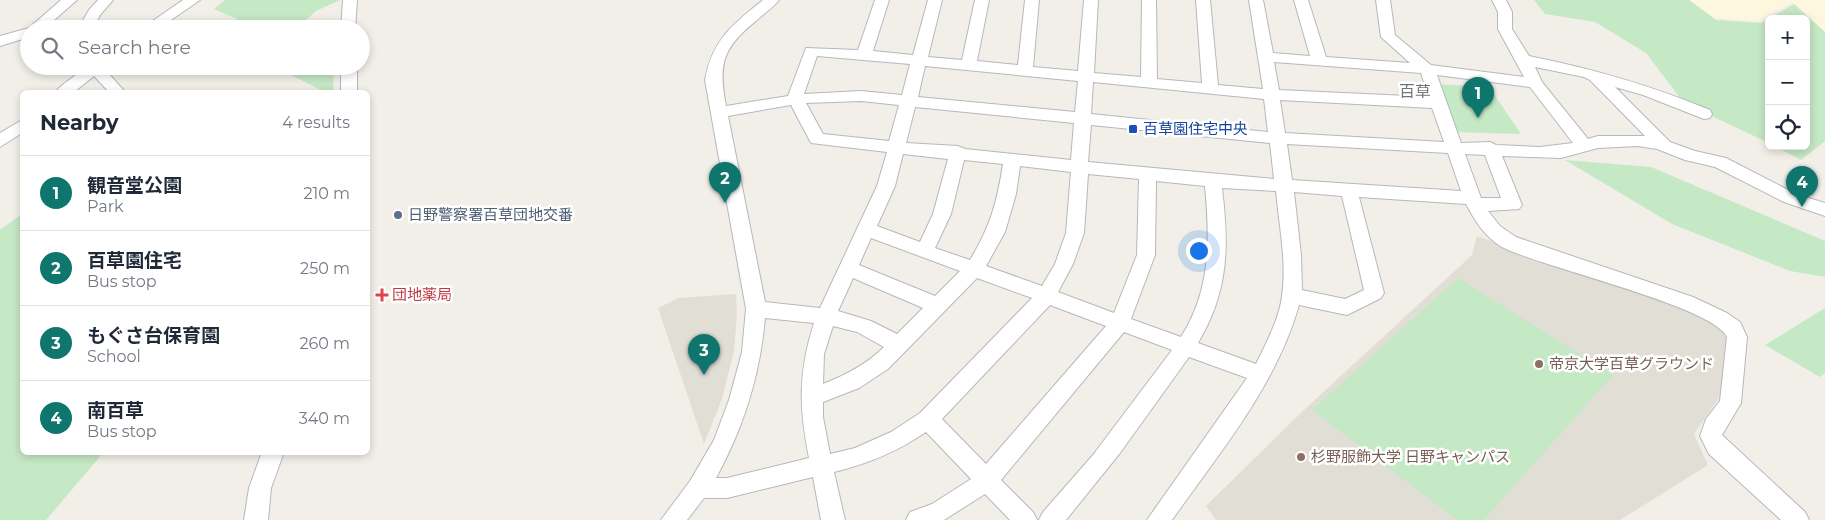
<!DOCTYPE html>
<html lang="en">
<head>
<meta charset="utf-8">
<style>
  :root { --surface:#fff; --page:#f6f6f7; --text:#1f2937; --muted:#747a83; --line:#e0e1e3; --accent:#0f766e }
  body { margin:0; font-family:Montserrat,"Noto Sans JP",sans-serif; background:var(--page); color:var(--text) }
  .controls { position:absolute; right:15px; top:15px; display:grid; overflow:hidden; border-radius:8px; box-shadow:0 2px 8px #0003 }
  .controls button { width:45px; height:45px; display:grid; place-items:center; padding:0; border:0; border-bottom:1px solid var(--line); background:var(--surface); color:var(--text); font:25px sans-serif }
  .you { position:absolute; left:1198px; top:250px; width:18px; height:18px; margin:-12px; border:4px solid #fff; border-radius:50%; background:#1a73e8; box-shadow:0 0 0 8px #1a73e833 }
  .badge { display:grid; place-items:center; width:32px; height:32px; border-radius:50%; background:var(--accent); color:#fff; font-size:16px; font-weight:700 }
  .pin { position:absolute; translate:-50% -41px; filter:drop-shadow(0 1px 2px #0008) }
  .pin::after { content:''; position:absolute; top:26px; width:18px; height:15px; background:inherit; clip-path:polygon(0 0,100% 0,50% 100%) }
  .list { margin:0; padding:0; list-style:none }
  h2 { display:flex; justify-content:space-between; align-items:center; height:65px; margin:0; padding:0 20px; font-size:21px }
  h2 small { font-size:16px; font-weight:400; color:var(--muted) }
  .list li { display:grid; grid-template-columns:32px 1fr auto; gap:15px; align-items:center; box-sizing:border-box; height:75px; padding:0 20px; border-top:1px solid var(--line) }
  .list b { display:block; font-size:19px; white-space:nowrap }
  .list p { margin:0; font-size:16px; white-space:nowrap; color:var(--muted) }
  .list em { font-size:16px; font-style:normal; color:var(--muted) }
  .icon { flex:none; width:28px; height:28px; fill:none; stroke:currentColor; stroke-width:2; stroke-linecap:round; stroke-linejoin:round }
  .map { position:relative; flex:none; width:1825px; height:520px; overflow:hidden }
  .search { position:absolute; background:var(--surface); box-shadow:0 2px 8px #0003; left:20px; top:20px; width:350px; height:55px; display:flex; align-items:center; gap:12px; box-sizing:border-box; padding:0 18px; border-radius:28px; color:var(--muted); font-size:19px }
  .panel { position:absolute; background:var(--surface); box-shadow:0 2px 8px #0003; left:20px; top:90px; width:350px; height:365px; border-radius:8px }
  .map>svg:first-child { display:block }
  .commercial { fill:#fef7e0 }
  .education { fill:#e1ded6 }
  .green { fill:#c5e8c5 }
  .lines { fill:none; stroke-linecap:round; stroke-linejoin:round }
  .minor-casing { stroke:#b5b8bc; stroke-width:2 }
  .minor { fill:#fff; fill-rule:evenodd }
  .transit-dot { fill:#1a4fb4; stroke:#fff; stroke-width:2 }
  .service-dot { fill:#5c6f8a; stroke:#fff; stroke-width:2 }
  .health-dot { fill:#e0444e; stroke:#fff; stroke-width:2 }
  .education-dot { fill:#8d6e63; stroke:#fff; stroke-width:2 }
  .labels { text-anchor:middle; stroke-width:5; stroke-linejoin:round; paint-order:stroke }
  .transit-label { font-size:15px; fill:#164399; stroke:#fff; text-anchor:start }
  .service-label { font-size:15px; fill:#4e5e75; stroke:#fff; text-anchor:start }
  .health-label { font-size:15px; fill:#be3a42; stroke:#fff; text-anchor:start }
  .education-label { font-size:15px; fill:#785e54; stroke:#fff; text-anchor:start }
  .neighbourhood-label { font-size:16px; fill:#70757a; stroke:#fff }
</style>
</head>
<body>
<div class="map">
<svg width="1825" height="520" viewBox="0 0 1825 520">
  <rect width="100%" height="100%" fill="#f1efe8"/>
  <!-- commercial -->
  <polygon class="commercial" points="1690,0 1825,0 1825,32 1792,2 1759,21 1714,18"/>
  <!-- education -->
  <g class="education">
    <polygon points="1477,236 1709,317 1728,333 1721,395 1694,434 1708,465 1620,520 1216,520 1206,506 1306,408 1472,255"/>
    <polygon points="736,294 737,315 734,351 722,399 704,444 658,308 679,298"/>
  </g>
  <!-- green -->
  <g class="green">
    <polygon points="225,0 340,0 316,11 296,29 232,29 237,19 214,9"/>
    <polygon points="1534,0 1689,0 1716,20 1761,23 1794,4 1825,32 1825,141 1801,160 1774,146 1806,146 1806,19 1769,19 1769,143 1684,103 1646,53 1595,22 1545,14"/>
    <polygon points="233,66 334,66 333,92 325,92 283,71"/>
    <polygon points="1434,84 1489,87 1521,134 1451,132"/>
    <polygon points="1565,160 1651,167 1825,241 1825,277 1790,271 1672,224"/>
    <polygon points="22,214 22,452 103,453 46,520 0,520 0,230"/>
    <polygon points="1458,278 1613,375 1484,520 1457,520 1312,410"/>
    <polygon points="1825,308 1825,373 1820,377 1765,345"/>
  </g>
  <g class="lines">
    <defs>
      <g id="minor">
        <polygon points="61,0 77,0 44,29 29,29 29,37 0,46 0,36 29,28"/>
        <polygon points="98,0 113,0 100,15 93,29 78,29 89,10"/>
        <polygon points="183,0 200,0 158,29 141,29"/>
        <polygon points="343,0 357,0 355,29 341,29"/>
        <path d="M763 0H779C773 8 763 14 756 21 722 48 718 65 726 106L788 96 806 48 858 50 875 0H889L873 51 913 55 928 0H942L928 57 962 60 975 0H989L977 61 1018 65 1025 0H1039L1033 67 1078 71 1084 0H1098L1094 73 1141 77 1142 0H1156L1157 79 1202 83 1196 0H1210L1218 85 1263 89 1249 0H1263L1273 53 1310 56 1294 0H1308L1326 57 1410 63 1381 37 1376 0H1390L1395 35 1431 65 1524 77 1498 29V12L1492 0H1506L1512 12V29L1529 56C1594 69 1649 85 1710 110L1712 114 1710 118 1704 119 1643 95 1615 87 1670 142 1695 151 1726 158 1796 194 1825 203V216L1784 202 1715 167 1685 160 1657 149 1638 146 1598 148 1561 158 1502 156 1522 205 1519 209 1488 211 1500 226 1516 237 1693 297 1727 313 1740 322 1747 337 1741 403 1722 435 1805 512 1809 520H1781L1709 454 1700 436 1706 419 1720 401 1727 337C1713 306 1540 267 1502 247 1485 237 1475 221 1466 204L1359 197 1384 293 1381 298 1347 315 1299 305C1276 386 1220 452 1172 520H1147L1247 378 1189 357 1120 453 1066 520H1039L1043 512 1093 455 1172 350 1124 332 1001 480 1033 512 1037 520H1010L985 494 944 520H906L910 512 932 504 971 479 926 432C898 451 868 464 834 472L845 520H821L813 477 727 498H704L687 520H661L690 481 714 440 729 400 742 352 746 309 705 80C712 40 733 24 763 0ZM817 56 910 64 902 95 861 91 804 94ZM1274 62 1421 73 1429 97 1279 90ZM925 66 1078 81 1075 112 918 97ZM1535 67 1584 77 1590 80 1645 136H1598L1588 139 1542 82ZM1437 75 1530 87 1573 143 1540 147 1496 145 1490 142 1461 143ZM1093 82 1264 99 1268 132 1091 114ZM1280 100 1432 108 1444 142 1285 133ZM861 101 899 105 889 141 823 134 806 103ZM791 105 811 143 887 152 877 186 820 308 765 302 728 116ZM915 107 1074 123 1071 160 965 149 958 146 906 143ZM1091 125 1270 143 1274 179 1088 162ZM1287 144 1448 153 1461 191 1292 180ZM903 154 948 159 933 214 920 242 877 226 895 186ZM1465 154 1485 155 1501 198H1481ZM964 160 1003 164C997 203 990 227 970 260L935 248 951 214ZM1020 166 1071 172 1066 233 1055 264 1042 286 986 266 1005 232 1016 194ZM1088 174 1139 179 1137 255 1114 313 1058 292 1073 264 1084 233ZM1156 181 1205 186C1210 240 1211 290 1181 337L1131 319 1155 255ZM1222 188 1276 191C1279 225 1287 262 1282 296 1279 320 1266 343 1256 364L1198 343C1229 291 1229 246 1222 188ZM1294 192 1342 196 1364 290 1345 299 1302 290 1301 255ZM871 238 960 271 935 296 859 265ZM853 278 923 308 897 334 871 321 838 311ZM977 278 1032 298 920 413 891 432 855 448 830 454 823 417V402L859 388 888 369ZM1050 305 1106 326 986 464 942 419ZM765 318 814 323C798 373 799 408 809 458L727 478H716C744 427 760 375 765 318ZM833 326 857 332 884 347C867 364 846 375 823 384L824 354Z"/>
        <path d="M83 66H102L125 92H109L94 76 74 92H56C62 82 77 78 83 66Z"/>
        <rect x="341" y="66" width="16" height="26"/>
        <polygon points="22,120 22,133 0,147 0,133"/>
        <polygon points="262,452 284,452 271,488 268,520 244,520 249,488"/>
      </g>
    </defs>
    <!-- minor casing -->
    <use href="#minor" class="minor-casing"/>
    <!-- minor -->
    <use href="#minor" class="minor"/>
  </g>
  <!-- markers -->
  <rect class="transit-dot" x="1128" y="124" width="10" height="10" rx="2.5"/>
  <circle class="service-dot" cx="398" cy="215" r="5"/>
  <path class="health-dot" d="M379.5 287.5h5v5h5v5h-5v5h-5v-5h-5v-5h5z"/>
  <g class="education-dot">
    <circle cx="1539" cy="364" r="5"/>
    <circle cx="1301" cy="457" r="5"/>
  </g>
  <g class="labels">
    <!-- transit labels -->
    <g class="transit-label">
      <text x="1143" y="134">百草園住宅中央</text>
    </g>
    <!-- service labels -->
    <g class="service-label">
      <text x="408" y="220">日野警察署百草団地交番</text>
    </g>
    <!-- health labels -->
    <g class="health-label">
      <text x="392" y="300">団地薬局</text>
    </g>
    <!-- education labels -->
    <g class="education-label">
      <text x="1549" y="369">帝京大学百草グラウンド</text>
      <text x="1311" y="462">杉野服飾大学 日野キャンパス</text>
    </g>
    <!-- neighbourhood labels -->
    <g class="neighbourhood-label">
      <text x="1415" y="97">百草</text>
    </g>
  </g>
</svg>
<div class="controls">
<button>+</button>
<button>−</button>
<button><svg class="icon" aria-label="locate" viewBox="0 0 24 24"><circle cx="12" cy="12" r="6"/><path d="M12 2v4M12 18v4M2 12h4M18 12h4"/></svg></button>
</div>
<div class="you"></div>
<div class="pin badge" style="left:1478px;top:118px">1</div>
<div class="pin badge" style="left:725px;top:203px">2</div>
<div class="pin badge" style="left:704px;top:375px">3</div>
<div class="pin badge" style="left:1802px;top:207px">4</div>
<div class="search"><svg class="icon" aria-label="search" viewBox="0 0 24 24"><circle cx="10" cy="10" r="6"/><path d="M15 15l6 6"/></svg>Search here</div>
<section class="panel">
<h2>Nearby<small>4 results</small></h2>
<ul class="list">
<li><span class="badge">1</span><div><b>観音堂公園</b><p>Park</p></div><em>210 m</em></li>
<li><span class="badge">2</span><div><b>百草園住宅</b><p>Bus stop</p></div><em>250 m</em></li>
<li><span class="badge">3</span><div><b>もぐさ台保育園</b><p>School</p></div><em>260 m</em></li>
<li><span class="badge">4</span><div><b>南百草</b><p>Bus stop</p></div><em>340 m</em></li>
</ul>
</section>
</div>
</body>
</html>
